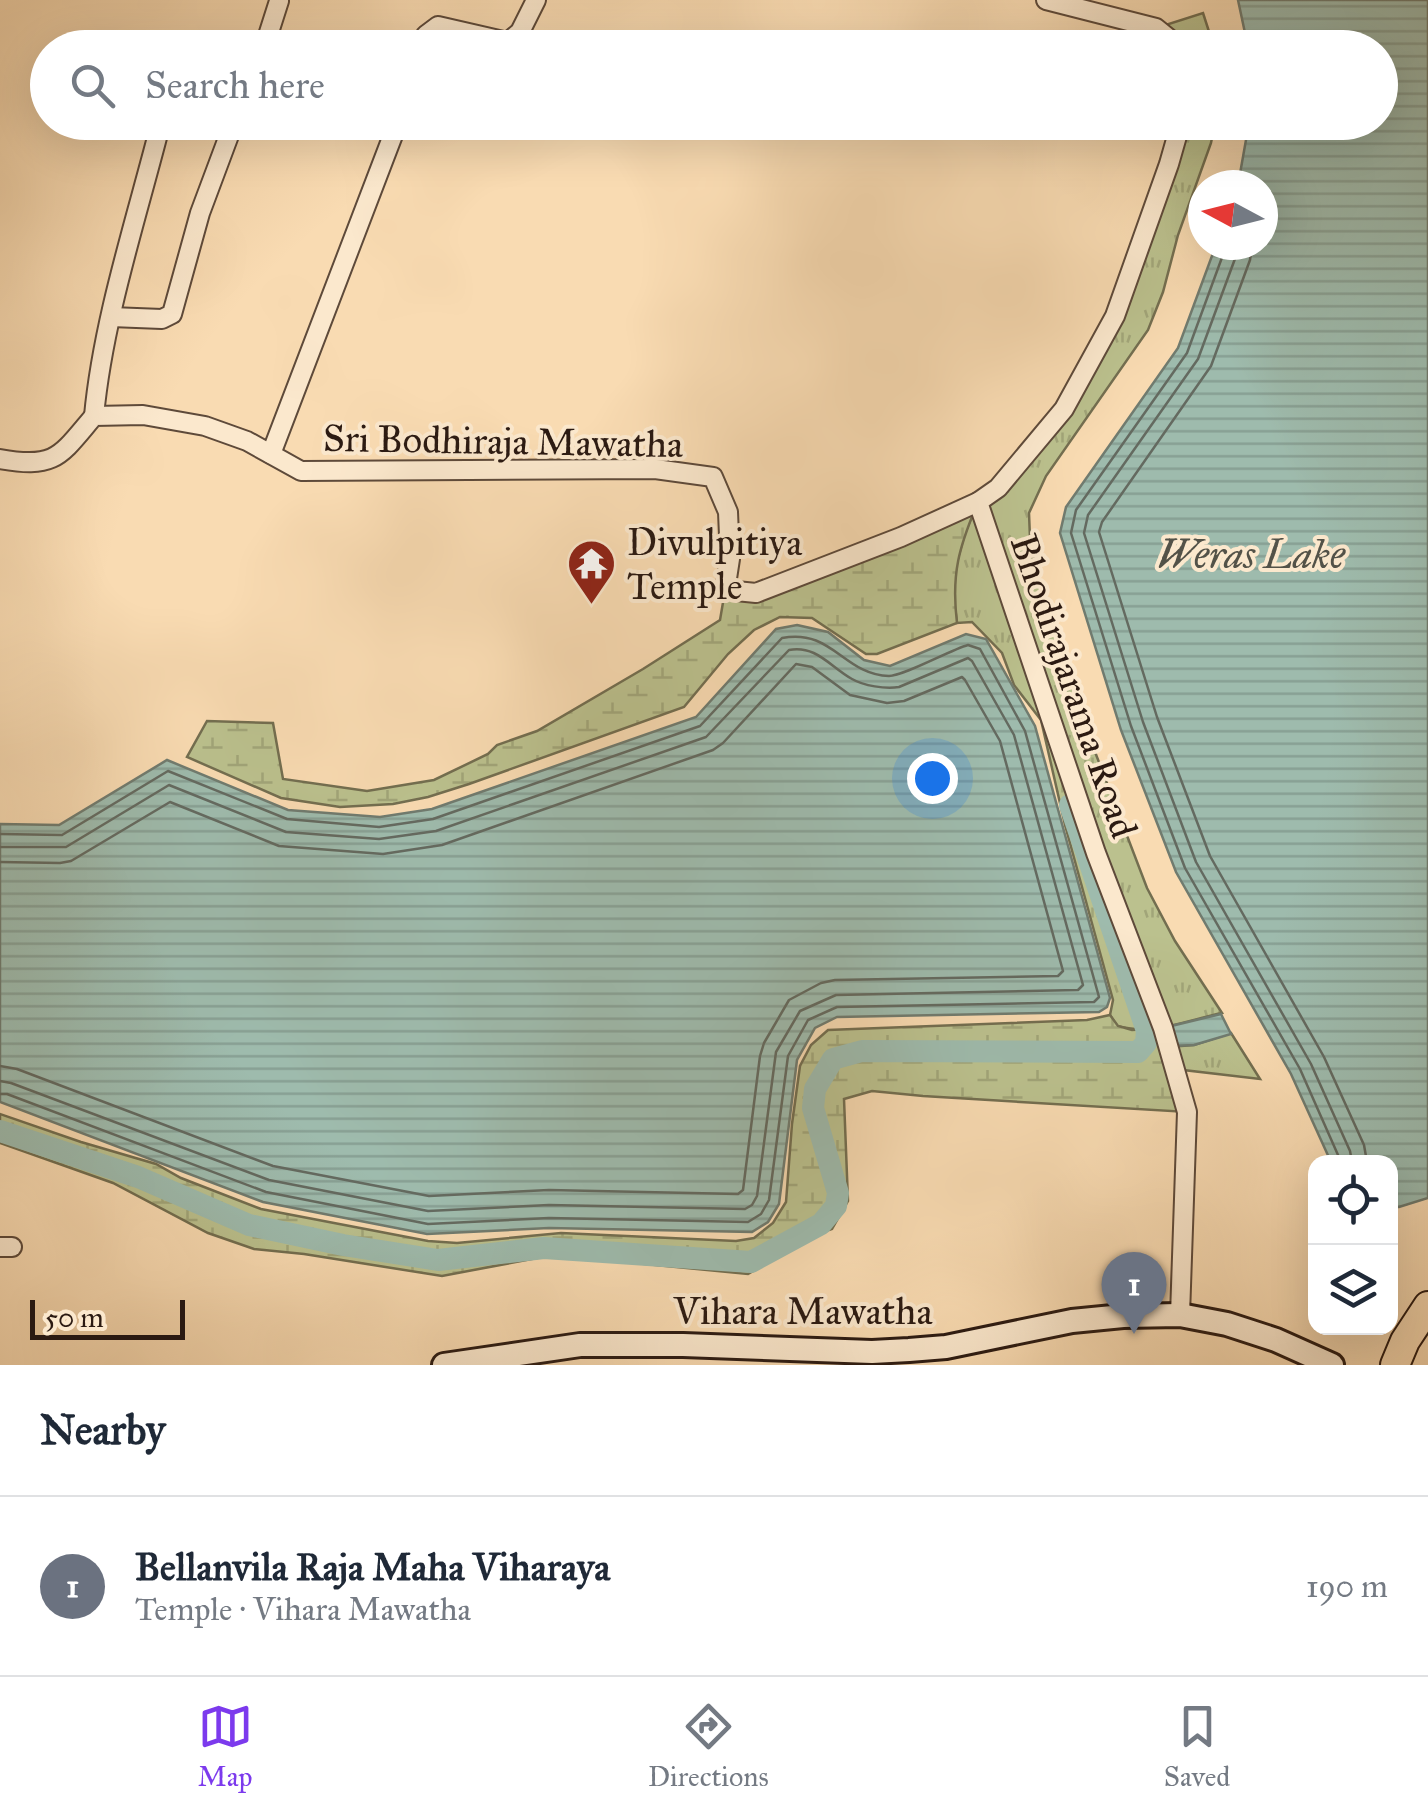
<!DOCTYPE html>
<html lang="en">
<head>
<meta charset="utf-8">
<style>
  :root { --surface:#fff; --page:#f2f2f3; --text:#1f2937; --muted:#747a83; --line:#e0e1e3; --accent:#7c3aed }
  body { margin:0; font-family:"IM FELL Great Primer",serif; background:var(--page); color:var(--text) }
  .controls { position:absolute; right:30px; bottom:30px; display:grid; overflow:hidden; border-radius:20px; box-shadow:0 10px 40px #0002 }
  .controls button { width:90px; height:90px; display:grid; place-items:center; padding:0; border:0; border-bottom:2px solid var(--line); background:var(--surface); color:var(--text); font:50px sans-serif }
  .compass { position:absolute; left:1188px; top:170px; width:90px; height:90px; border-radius:50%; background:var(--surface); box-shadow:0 10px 40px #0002; rotate:277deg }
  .scale { position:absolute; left:30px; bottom:25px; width:155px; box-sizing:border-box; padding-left:10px; border:5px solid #2b1a12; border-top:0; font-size:28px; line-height:35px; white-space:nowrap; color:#2b1a12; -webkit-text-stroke:8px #fbe8cd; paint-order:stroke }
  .you { position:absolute; left:932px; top:778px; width:35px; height:35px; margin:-25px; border:8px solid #fff; border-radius:50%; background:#1a73e8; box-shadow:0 0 0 15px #1a73e833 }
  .badge { display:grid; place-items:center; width:65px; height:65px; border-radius:50%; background:var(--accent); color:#fff; font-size:32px; font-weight:700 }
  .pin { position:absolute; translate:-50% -82px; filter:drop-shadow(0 2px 5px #0008) }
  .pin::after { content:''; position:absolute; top:52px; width:35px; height:30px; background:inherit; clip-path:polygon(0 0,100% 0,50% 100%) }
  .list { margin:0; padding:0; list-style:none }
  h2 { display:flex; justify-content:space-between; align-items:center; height:130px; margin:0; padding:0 40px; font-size:42px }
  h2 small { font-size:32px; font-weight:400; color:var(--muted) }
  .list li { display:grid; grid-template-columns:65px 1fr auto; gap:30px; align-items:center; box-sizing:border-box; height:180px; padding:0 40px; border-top:2px solid var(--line) }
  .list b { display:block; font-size:38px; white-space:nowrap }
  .list p { margin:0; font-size:32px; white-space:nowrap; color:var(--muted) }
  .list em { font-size:32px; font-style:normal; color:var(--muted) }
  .icon { flex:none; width:55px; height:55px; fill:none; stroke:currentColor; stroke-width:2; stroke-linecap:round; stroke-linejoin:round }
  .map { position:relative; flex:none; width:1428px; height:1365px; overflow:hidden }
  .search { position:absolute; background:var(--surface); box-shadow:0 10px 40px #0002; left:30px; right:30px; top:30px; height:110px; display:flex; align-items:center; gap:25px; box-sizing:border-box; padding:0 35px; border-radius:55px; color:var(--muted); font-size:38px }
  .sheet { height:310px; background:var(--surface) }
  nav { display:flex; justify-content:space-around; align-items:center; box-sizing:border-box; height:140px; border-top:2px solid var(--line); background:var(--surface); font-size:28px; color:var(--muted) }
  nav a { display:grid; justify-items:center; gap:5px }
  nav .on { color:var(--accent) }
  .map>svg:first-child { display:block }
  .grass { fill:url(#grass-tufts); stroke:#736e50; stroke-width:2.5 }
  .wetland { fill:url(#wetland-marsh); stroke:#736e50; stroke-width:2.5 }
  .water { fill:url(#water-rules); stroke:#707b6f; stroke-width:2.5 }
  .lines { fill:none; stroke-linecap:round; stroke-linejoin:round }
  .shore { stroke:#646a60; stroke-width:2.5 }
  .canal { stroke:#9ebbad; stroke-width:22 }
  .street-casing { stroke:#5e4a3a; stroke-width:22 }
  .secondary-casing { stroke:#2b1a12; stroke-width:28 }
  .primary-casing { stroke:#2b1a12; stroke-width:32 }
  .street { stroke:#fbe8cd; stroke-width:18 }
  .secondary { stroke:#fbe8cd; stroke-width:22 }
  .primary { stroke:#f9dbb2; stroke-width:28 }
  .labels { text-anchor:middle; stroke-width:8; stroke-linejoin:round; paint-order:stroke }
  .street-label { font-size:38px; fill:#2b1a12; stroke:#fbe8cd }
  .poi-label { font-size:38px; fill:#2b1a12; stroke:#fbe8cd; text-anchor:start }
  .water-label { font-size:40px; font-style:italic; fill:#535248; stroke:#fbe8cd }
</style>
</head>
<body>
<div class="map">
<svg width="1428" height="1365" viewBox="0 0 1428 1365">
  <defs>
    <pattern id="grass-tufts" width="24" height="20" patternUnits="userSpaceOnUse" patternTransform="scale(2.5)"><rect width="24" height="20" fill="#bbc18e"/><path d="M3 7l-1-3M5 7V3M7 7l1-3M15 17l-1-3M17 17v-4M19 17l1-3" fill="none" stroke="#a1a579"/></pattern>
    <pattern id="wetland-marsh" width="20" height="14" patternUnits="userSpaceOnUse" patternTransform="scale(2.5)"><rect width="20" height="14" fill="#bbc18e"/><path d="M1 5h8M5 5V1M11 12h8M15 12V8" fill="none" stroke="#a1a579"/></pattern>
    <pattern id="water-rules" width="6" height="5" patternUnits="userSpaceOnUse" patternTransform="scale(2.5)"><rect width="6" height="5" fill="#9ebbad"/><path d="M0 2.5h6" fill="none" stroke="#88a094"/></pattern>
  </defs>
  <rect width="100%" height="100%" fill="#f9dbb2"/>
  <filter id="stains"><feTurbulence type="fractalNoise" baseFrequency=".002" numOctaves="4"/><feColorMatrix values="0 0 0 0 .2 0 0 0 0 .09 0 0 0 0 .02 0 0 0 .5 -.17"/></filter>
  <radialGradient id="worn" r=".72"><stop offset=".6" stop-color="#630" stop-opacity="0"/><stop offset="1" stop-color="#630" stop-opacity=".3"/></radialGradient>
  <!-- grass -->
  <g class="grass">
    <polygon points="1203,13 1214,47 1176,47 1156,28"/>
    <path d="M1181 123H1215L1211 143 1178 235 1163 292 1148 330 1046 476 1029 513 1030 538 1035 565 1092 744 1147 888 1175 941 1222 1013C1187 1020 1153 1036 1117 1026L1110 1015 1113 1000 1065 825 1041 720 1014 685 1002 653 972 622 957 623 953 591 957 562 965 533 978 502 1064 409 1115 316Z"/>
    <polygon points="1231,1033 1260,1079 1175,1069 1168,1047 1194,1045"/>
  </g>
  <!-- wetland -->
  <g class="wetland">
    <path d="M978 502C959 547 951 574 957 623L877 654H866L812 618 780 617 754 630 728 654 684 707 469 784 428 797 393 804 340 807 281 798 187 757 207 721 273 723 283 779 367 791 434 780 488 754 497 745 537 731 643 669 720 620 726 585 756 593Z"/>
    <polygon points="1110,1015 1118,1026 1132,1030 1163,1028 1187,1112 923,1096 872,1091 844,1099 848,1201 832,1229 817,1234 748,1274 553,1255 442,1276 304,1254 254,1249 208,1233 113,1183 0,1143 0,1114 81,1142 156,1164 181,1178 261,1209 428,1241 457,1243 561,1233 736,1241 754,1238 773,1223 786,1202 792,1124 800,1066 811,1045 828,1030 1087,1020"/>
  </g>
  <!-- water -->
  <g class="water">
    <polygon points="1238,0 1428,0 1428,1198 1399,1207 1391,1207 1390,1162 1331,1162 1291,1074 1176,872 1121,730 1060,533 1066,507 1178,348 1216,245 1263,245 1263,185 1238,185 1249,123 1380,122 1380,48 1248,47"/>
    <polygon points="797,625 828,632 864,660 890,666 966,634 986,639 1035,726 1110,998 1107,1007 1099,1012 837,1017 815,1028 797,1060 779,1204 768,1222 752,1232 549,1228 427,1234 263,1202 0,1102 0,824 59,825 167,760 288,810 380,817 432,809 696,717 776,629"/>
    <polygon points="1221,1014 1231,1034 1194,1045 1170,1046 1163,1028"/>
  </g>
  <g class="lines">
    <!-- shore -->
    <g class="shore">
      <polyline points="1225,245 1224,252 1187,353 1076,510 1071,533 1131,726 1185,868 1300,1069 1338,1155 1339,1162"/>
      <polyline points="1237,245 1236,256 1198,359 1088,515 1084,533 1143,722 1196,862 1311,1064 1350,1151 1352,1162"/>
      <polyline points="1252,245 1250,260 1211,366 1102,522 1099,532 1157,717 1210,856 1324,1057 1364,1145 1367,1162"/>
      <path d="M0 834 62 835 168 771 287 819 379 827 433 819 700 726 782 638C832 628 844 675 889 676 904 676 950 650 968 645L980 649 1025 731 1099 997 1094 1002 837 1007 808 1020 788 1056 769 1200 761 1214 748 1222 549 1218 428 1224 266 1192 7 1094H0"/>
      <path d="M0 847H66L169 785 286 832 379 839 436 831 706 737 789 650C817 645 830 667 852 679 864 686 885 689 899 687L968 658 972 661 1014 735 1083 985 1078 990 836 995 800 1011 776 1052 757 1196 752 1205 745 1209 549 1205 428 1211 269 1180 11 1083 0 1081"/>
      <polyline points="0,862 60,863 71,861 170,802 279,846 383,854 442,845 713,750 723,743 796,664 812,667 850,695 887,703 904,701 962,677 965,680 1000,741 1063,971 1058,976 835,980 821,983 789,1000 764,1043 760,1056 743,1190 738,1194 549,1190 429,1196 273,1166 17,1069 0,1066"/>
    </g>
    <!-- canal -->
    <polyline class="canal" points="0,1131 138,1177 249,1225 343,1245 438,1260 544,1248 751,1262 821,1224 836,1206 838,1193 813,1108 815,1089 833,1059 862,1051 1138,1052 1146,1043 1147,1031 1070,805"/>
    <defs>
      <g id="street">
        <polyline points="1046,0 1156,28 1172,41 1176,48"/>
        <polyline points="264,48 279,1"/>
        <polyline points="422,48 426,35 438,26 508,42 520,32 536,0"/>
        <polyline points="111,317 162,319 172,314 200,213 234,122"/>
        <path d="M94 416C103 319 137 217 161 122"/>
        <polyline points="271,454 398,122"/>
        <path d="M0 459C56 469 60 456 94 416L143 415 205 426 247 441 301 471 655 469 713 477 728 512 730 559 726 585 736 591 756 593 901 537 978 502"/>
        <polyline points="0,1247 12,1247"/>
        <polyline points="1180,1315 1187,1112 1163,1028 1096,853 978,502 998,488 1064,409 1115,316 1169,164 1181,122"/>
      </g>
      <polyline id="secondary" points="444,1365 580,1345 683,1345 872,1352 909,1350 946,1347 1072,1321 1123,1316 1180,1315 1227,1324 1276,1340 1332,1365"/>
      <polyline id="primary" points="1395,1365 1405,1341 1428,1306"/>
    </defs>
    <!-- street casing -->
    <use href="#street" class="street-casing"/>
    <!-- secondary casing -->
    <use href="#secondary" class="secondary-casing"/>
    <!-- primary casing -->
    <use href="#primary" class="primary-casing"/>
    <!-- street -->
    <use href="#street" class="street"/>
    <!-- secondary -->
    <use href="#secondary" class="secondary"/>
    <!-- primary -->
    <use href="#primary" class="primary"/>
  </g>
  <!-- icons -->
  <defs>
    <symbol id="temple-pin" viewBox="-11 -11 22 30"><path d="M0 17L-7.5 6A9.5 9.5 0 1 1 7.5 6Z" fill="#8f2418" stroke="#fbe8cd"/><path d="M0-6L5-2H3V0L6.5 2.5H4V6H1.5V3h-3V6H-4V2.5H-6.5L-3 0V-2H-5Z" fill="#fff"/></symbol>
  </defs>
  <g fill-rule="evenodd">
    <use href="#temple-pin" x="564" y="536" width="55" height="75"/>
  </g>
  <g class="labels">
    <!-- street labels -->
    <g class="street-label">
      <text transform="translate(503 441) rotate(1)" y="13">Sri Bodhiraja Mawatha</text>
      <text transform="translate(1074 686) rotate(71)" y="13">Bhodirajarama Road</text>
      <text x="803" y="1324">Vihara Mawatha</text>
    </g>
    <!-- poi labels -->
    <g class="poi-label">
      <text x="627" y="555">Divulpitiya<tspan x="627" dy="44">Temple</tspan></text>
    </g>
    <!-- water labels -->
    <g class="water-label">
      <text x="1251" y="568">Weras Lake</text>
    </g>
  </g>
  <rect width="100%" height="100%" filter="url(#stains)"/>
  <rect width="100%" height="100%" fill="url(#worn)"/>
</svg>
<div class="controls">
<button><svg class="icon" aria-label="locate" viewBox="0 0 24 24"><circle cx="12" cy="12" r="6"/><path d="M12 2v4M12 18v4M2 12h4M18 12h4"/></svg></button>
<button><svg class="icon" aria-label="layers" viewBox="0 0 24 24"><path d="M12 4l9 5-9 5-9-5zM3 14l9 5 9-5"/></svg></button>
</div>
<svg class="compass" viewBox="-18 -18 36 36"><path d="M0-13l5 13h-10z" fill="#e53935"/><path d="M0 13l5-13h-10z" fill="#747a83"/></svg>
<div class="scale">50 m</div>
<div class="you"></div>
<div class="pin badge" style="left:1134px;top:1334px;background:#6b7280">1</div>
<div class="search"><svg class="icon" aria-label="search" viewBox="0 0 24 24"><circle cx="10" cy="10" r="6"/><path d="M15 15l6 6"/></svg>Search here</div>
</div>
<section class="sheet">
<h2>Nearby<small></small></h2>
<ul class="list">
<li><span class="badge" style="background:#6b7280">1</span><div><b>Bellanvila Raja Maha Viharaya</b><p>Temple · Vihara Mawatha</p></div><em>190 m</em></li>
</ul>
</section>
<nav>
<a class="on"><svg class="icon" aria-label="map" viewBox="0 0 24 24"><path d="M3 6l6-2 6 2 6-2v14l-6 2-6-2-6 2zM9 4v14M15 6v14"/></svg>Map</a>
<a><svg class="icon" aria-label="directions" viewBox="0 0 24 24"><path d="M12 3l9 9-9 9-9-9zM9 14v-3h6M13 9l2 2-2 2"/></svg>Directions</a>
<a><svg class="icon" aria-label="saved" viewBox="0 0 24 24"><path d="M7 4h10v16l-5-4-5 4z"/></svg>Saved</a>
</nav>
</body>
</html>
